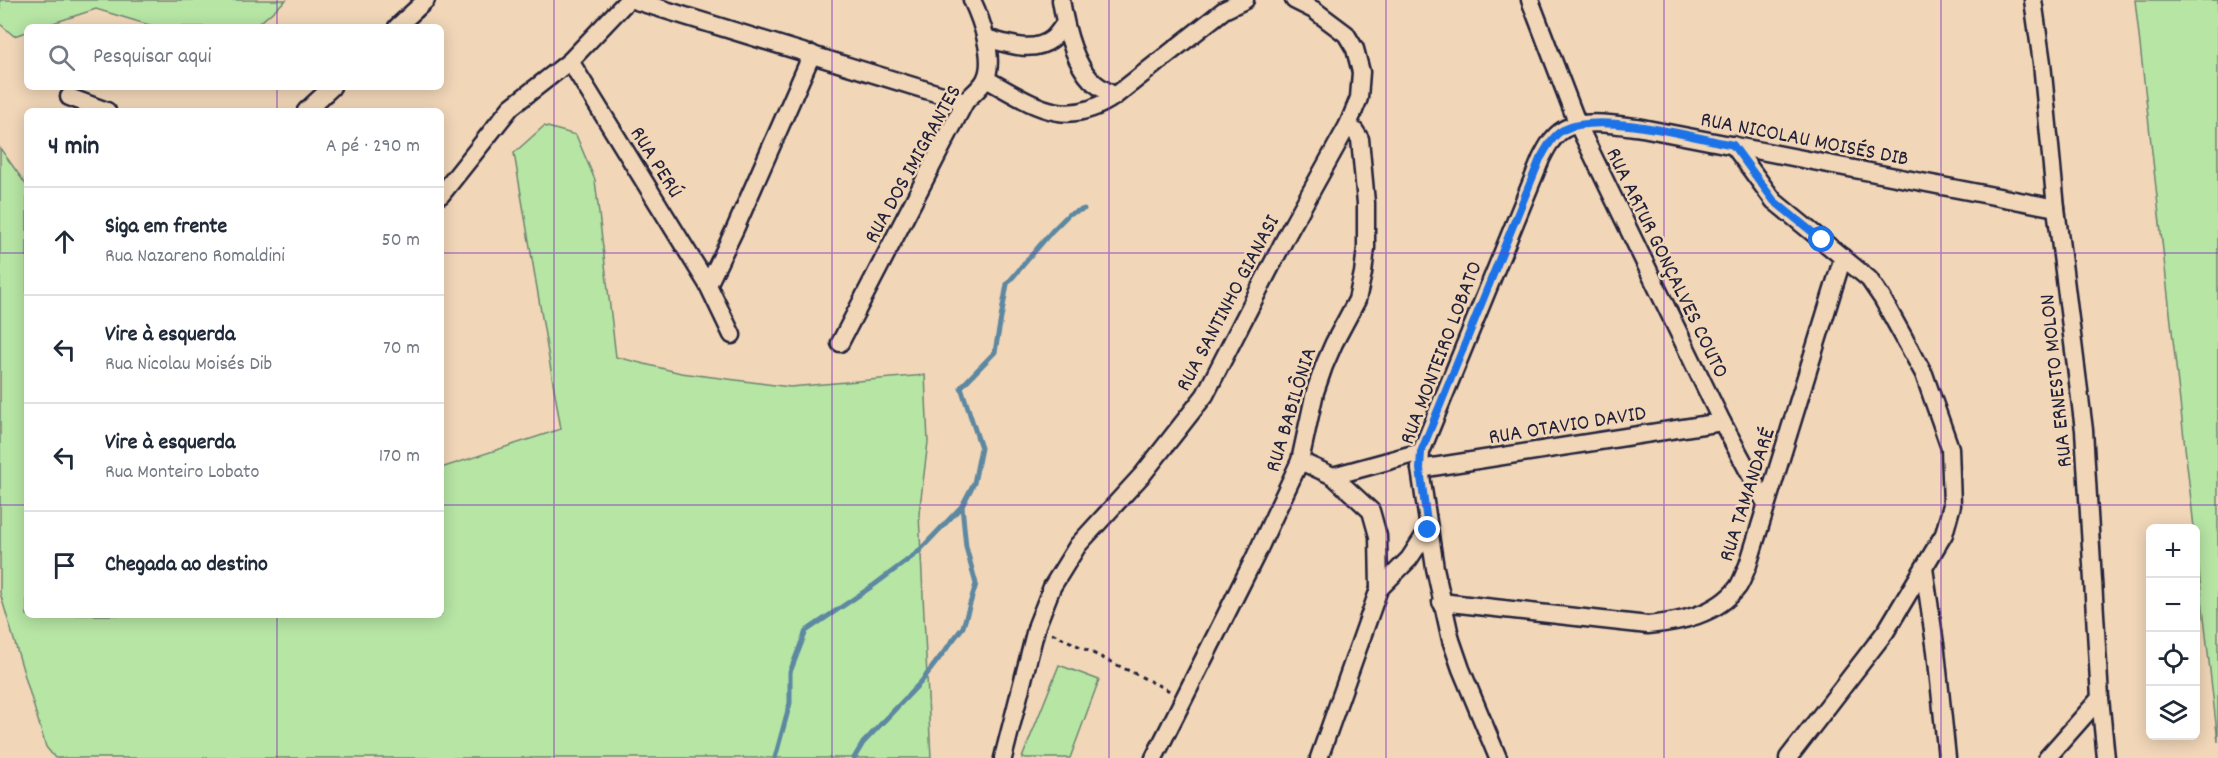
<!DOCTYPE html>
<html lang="pt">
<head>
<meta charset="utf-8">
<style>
  :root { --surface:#fff; --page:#f2f2f3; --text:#1f2937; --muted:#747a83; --line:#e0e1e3 }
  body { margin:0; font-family:Dekko,sans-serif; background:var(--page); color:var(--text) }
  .controls { position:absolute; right:18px; bottom:18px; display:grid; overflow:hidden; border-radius:9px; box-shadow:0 3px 15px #0003 }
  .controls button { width:54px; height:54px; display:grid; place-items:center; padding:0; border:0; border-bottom:2px solid var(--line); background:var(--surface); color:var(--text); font:30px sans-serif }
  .stop { position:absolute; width:18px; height:18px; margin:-14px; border:4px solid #1a73e8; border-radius:50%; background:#fff }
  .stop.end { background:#1a73e8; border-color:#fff; box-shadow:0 2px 6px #0008 }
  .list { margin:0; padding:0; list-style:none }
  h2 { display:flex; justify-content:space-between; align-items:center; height:78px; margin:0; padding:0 24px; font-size:26px }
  h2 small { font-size:20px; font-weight:400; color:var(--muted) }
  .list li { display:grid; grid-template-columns:39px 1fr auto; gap:18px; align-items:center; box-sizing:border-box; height:108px; padding:0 24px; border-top:2px solid var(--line) }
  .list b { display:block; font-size:22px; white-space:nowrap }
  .list p { margin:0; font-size:20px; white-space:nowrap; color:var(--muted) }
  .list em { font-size:20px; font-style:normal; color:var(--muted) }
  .icon { flex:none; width:33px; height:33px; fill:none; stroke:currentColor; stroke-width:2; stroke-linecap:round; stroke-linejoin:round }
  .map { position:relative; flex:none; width:2218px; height:758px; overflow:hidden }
  .search { position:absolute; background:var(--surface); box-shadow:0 3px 15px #0003; left:24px; top:24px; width:420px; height:66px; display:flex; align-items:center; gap:15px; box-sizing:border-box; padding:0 21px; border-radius:9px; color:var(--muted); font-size:22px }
  .panel { position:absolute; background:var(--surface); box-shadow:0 3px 15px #0003; left:24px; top:108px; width:420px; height:510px; border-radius:9px }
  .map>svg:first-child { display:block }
  .green { fill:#b6e5a4; stroke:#6c8470; stroke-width:1.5 }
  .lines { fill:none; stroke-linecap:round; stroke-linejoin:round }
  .stream { stroke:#5d88a1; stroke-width:5 }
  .minor-casing { stroke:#22223b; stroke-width:21 }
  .path { stroke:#22223b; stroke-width:3; stroke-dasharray:4.5 4.5; stroke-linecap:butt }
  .minor { stroke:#f1d6b8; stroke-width:16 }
  .route { stroke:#1a73e8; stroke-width:8 }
  .grid { fill:none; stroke:#7b2cbf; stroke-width:1.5; stroke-opacity:0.55 }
  .labels { text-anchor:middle; stroke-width:5; stroke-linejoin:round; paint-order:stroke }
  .street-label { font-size:22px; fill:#22223b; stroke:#f1d6b8 }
</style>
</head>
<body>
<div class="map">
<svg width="2218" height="758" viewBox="0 0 2218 758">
  <rect width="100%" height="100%" fill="#f1d6b8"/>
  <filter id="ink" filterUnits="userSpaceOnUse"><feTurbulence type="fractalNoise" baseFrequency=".0167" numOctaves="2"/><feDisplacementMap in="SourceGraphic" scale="12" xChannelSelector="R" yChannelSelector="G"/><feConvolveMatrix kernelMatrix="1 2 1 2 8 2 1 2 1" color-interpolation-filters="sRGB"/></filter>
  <g filter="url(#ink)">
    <!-- green -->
    <g class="green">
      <polygon points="0,0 286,0 255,27 156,27 96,9 41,27 27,27 27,32 14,36 0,24"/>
      <polygon points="2135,0 2218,0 2218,742"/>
      <polygon points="544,126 576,135 595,180 616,357 681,373 790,387 925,375 928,442 919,514 931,758 55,758 46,747 0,593 0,148 27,186 27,615 441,615 441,468 561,429 514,153"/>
      <polygon points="1059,665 1099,680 1070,758 1022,758"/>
    </g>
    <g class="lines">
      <!-- stream -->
      <g class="stream">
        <polyline points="775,758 790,703 790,672 806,631 874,585 917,553 962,506"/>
        <polyline points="854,758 863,743 921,682 963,627 976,584 966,547 962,506 974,483 981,448 961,387 995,352 1007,284 1052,231 1069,214 1084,209"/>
      </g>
      <defs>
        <g id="minor">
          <polyline points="633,0 965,102"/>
          <path d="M1061 0C1065 25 1073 61 1091 80 1098 87 1106 91 1115 96"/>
          <polyline points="1530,0 1578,125 1722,422 1766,504"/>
          <polyline points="2033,0 2042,63 2056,208 2084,430 2100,698 2106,758"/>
          <polyline points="397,27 426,0"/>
          <path d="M986 38C1007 44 1033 54 1052 39 1057 35 1061 28 1065 23"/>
          <polyline points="570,61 708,285 732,335"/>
          <path d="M986 79C1032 104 1065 131 1115 96L1224 10 1245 0"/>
          <polyline points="69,97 107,111"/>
          <polyline points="306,111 332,87"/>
          <polyline points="1733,145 1774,201 1869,279 1882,298 1924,374 1950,448 1952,505 1944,534 1886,631 1788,758"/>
          <polyline points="441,195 511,107 570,61 628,0"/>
          <polyline points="708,285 735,229 812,54"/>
          <path d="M840 343 965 102C971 95 981 88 985 80 996 60 981 19 972 0"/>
          <polyline points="1300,461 1333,476 1371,511 1378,536 1379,589"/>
          <polyline points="1420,469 1722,422"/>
          <polyline points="1333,476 1421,452"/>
          <polyline points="1924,568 1936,651 1947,758"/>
          <path d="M1441 602 1648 625C1679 622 1717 615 1738 587 1742 581 1745 572 1748 565L1843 257"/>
          <polyline points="1003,758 1037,625 1052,587 1078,545 1143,474 1205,395 1288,233 1348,125 1359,98 1361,72 1355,49 1346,34 1314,10 1294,0"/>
          <polyline points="1154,758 1255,557 1300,461 1315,392 1324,366 1334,343 1357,300 1363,273 1366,248 1366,203 1360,139 1355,131 1348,125"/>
          <polyline points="1319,758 1379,589 1409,559 1428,530"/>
          <path d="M1498 758 1461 669 1451 640 1435 568 1420 469 1421 452 1541 159C1546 149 1551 139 1560 132 1578 117 1620 125 1642 128L2056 208"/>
          <polyline points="2047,758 2100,698"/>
        </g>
      </defs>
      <!-- minor casing -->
      <use href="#minor" class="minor-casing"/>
      <!-- path -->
      <polyline class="path" points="1052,633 1170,691"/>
      <!-- minor -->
      <use href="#minor" class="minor"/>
    </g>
  </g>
  <g class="lines" filter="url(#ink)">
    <!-- route -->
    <path class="route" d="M1428 530 1420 469 1421 452 1540 159C1546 149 1553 135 1563 130 1599 111 1693 137 1733 145L1774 201 1822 240"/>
  </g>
  <!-- grid -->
  <path class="grid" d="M277 0V27M554 0V758M832 0V758M1109 0V758M1386 0V758M1664 0V758M1941 0V758M277 87V111M0 253H27M441 253H2218M0 505H27M441 505H2218M277 615V758"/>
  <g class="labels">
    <!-- street labels -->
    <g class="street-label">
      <text transform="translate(1805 137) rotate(11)" y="8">RUA NICOLAU MOISÉS DIB</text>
      <text transform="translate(658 161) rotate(58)" y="8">RUA PERÚ</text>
      <text transform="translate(911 163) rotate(-61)" y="8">RUA DOS IMIGRANTES</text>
      <text transform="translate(1669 262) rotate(64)" y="8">RUA ARTUR GONÇALVES COUTO</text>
      <text transform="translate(1226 302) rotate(-62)" y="8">RUA SANTINHO GIANASI</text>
      <text transform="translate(1439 352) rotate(-69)" y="8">RUA MONTEIRO LOBATO</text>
      <text transform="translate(2054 381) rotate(-96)" y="8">RUA ERNESTO MOLON</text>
      <text transform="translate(1289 409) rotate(-73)" y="8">RUA BABILÔNIA</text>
      <text transform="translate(1567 423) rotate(-9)" y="8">RUA OTAVIO DAVID</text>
      <text transform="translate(1745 494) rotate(-72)" y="8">RUA TAMANDARÉ</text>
    </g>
  </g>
</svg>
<div class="controls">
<button>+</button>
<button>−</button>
<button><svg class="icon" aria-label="locate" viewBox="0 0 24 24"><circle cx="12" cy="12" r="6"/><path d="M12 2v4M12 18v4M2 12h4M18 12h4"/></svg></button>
<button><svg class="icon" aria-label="layers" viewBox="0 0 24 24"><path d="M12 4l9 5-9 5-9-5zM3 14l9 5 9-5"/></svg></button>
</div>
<div class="stop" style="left:1822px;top:240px"></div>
<div class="stop end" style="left:1428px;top:530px"></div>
<div class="search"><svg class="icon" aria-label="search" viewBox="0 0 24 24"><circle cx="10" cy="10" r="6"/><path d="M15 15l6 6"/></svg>Pesquisar aqui</div>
<section class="panel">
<h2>4 min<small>A pé · 290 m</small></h2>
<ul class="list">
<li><svg class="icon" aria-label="ahead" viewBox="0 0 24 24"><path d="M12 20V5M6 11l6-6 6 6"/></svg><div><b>Siga em frente</b><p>Rua Nazareno Romaldini</p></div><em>50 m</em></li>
<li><svg class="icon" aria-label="left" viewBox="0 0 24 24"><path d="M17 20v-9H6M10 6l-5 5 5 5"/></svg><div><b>Vire à esquerda</b><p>Rua Nicolau Moisés Dib</p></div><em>70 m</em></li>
<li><svg class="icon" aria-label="left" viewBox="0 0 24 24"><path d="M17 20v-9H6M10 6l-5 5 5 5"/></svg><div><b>Vire à esquerda</b><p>Rua Monteiro Lobato</p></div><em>170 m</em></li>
<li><svg class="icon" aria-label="arrive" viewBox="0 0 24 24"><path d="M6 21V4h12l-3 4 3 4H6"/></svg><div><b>Chegada ao destino</b></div></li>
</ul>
</section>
</div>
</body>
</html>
